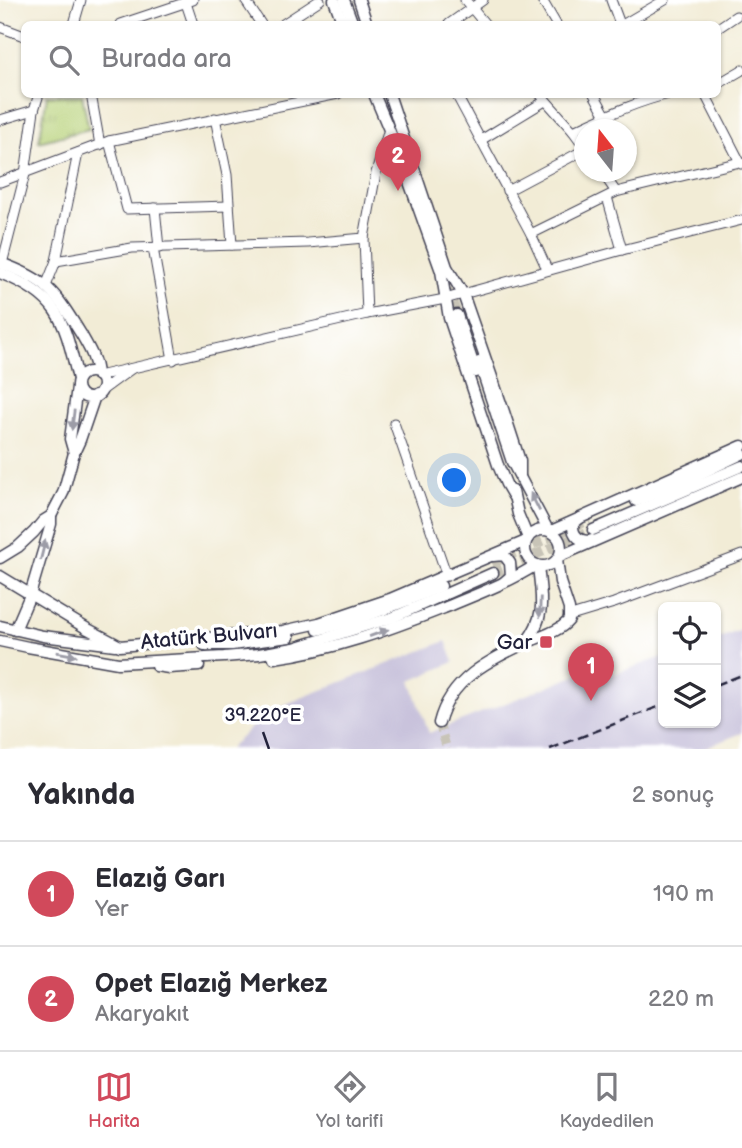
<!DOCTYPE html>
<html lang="tr">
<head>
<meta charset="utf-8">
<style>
  :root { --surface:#fff; --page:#f2f2f3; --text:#2b2b33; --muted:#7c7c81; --line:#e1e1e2; --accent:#d1495b }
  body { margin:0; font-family:"Balsamiq Sans",sans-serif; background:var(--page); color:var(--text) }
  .controls { position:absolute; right:21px; bottom:21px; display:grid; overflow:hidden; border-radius:10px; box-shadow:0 2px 5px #0004 }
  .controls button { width:63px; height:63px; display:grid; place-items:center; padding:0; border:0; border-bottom:2px solid var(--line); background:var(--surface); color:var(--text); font:35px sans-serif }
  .compass { position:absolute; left:574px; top:119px; width:63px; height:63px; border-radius:50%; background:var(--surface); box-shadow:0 2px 5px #0004; rotate:343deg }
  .you { position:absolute; left:455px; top:481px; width:24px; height:24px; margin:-18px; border:5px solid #fff; border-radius:50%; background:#1a73e8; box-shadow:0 0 0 10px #1a73e833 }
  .badge { display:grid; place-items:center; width:46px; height:46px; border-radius:50%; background:var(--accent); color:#fff; font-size:23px; font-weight:700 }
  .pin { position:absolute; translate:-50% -58px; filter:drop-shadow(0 2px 4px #0008) }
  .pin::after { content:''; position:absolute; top:37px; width:24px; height:21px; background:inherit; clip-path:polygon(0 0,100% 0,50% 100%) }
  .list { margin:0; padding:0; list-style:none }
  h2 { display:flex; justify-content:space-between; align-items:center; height:91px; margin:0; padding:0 28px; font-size:30px }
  h2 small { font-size:23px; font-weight:400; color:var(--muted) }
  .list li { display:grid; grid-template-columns:46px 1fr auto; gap:21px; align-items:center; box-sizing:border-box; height:105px; padding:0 28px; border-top:2px solid var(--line) }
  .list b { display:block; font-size:26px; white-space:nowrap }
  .list p { margin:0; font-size:23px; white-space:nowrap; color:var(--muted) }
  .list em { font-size:23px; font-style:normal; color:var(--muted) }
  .icon { flex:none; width:38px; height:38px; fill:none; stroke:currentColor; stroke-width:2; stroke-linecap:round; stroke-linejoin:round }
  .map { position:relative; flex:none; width:742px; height:749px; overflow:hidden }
  .search { position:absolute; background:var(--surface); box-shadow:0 2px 5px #0004; left:21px; right:21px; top:21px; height:77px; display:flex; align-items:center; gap:18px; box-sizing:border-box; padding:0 24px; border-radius:10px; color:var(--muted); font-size:26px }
  .sheet { height:301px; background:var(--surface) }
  nav { display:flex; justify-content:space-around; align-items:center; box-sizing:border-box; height:98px; border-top:2px solid var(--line); background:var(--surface); font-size:19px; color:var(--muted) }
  nav a { display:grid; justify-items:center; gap:4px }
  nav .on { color:var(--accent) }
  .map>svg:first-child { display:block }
  .industrial { fill:#c6c0da }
  .park { fill:url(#park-tufts); stroke:#6c7958; stroke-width:2 }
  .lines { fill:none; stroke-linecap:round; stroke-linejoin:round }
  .minor-tunnel { stroke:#c8c4b7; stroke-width:9; stroke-dasharray:9 4.5; stroke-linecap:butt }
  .major-tunnel { stroke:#c8c4b7; stroke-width:10; stroke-dasharray:10 5; stroke-linecap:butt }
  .minor-casing { stroke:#414052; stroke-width:11 }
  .major-casing { stroke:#414052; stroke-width:13 }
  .minor { stroke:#fff; stroke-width:9 }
  .major { stroke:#fff; stroke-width:10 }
  .rail { stroke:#22223b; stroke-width:2.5; stroke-dasharray:10 5; stroke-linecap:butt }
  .oneway { fill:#9c9ca7 }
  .ticks { fill:none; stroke:#22223b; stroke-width:2.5 }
  .poi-dot { fill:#d1495b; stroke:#fff; stroke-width:2.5 }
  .labels { text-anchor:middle; stroke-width:7; stroke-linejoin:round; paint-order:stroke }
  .street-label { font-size:21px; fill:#22223b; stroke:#fff }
  .poi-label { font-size:21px; fill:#22223b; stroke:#fff; text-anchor:end }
  .ticks-label { font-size:18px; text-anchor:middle; fill:#22223b; stroke:#fff; stroke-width:7; stroke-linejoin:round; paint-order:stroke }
</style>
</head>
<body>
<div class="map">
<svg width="742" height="749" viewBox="0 0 742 749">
  <defs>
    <pattern id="park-tufts" width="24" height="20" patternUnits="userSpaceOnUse" patternTransform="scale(1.75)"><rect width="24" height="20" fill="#b6d076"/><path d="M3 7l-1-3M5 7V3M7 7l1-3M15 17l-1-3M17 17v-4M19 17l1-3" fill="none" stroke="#9cb267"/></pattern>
  </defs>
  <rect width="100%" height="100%" fill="#fff"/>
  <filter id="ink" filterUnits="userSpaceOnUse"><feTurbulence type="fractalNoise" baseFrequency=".0143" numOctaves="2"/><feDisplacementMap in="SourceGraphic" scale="14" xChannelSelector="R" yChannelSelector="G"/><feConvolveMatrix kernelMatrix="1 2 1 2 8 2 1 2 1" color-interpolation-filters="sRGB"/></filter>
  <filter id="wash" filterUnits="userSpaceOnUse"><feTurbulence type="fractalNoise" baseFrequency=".00686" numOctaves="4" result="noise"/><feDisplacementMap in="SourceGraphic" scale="28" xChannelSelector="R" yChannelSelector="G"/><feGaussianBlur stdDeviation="1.57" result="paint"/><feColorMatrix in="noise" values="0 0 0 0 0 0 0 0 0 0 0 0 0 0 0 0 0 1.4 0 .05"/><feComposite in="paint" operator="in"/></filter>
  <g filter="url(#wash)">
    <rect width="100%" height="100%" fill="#f2ecd6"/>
    <!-- industrial -->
    <polygon class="industrial" points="742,630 742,733 701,749 229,749 268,711 446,641 454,662 411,681 429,733 608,663 614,674 663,657 663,723 716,723 716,639"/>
    <!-- park -->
    <polygon class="park" points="47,95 82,95 89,129 39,142"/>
  </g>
  <g filter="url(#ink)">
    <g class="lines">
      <!-- minor-tunnel -->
      <polyline class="minor-tunnel" points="439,723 447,749"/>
      <!-- major-tunnel -->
      <g class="major-tunnel">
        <polyline points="448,289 457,315"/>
        <polyline points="492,563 589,520"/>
        <polyline points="493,573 593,530"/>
      </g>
      <defs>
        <g id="minor">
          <polyline points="185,0 193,24"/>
          <polyline points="245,0 261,24"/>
          <polyline points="465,0 485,24"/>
          <polyline points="542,0 556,24"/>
          <polyline points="611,0 620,24"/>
          <polyline points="74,24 81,0"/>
          <polyline points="121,24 193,0"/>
          <polyline points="283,24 320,0"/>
          <polyline points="449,24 483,0"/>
          <polyline points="624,24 665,0"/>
          <polyline points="0,27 24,36"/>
          <polyline points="718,28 736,16"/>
          <polyline points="718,84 742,70"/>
          <polyline points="91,94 100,145"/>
          <polyline points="456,94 531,234 547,269"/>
          <polyline points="540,94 573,131 584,146"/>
          <polyline points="594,94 606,116"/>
          <polyline points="705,94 741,164"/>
          <polyline points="215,118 227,175 232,245"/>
          <polyline points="0,120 34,110"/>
          <path d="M573 131C604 117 635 102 669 94"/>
          <polyline points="481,140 545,101"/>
          <polyline points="109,141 127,209 229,206"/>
          <polyline points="602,172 616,192"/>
          <polyline points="0,182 109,141 338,94"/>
          <polyline points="507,191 584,150"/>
          <polyline points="607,197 622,250"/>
          <polyline points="155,208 159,248"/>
          <polyline points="531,234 616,192 740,162"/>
          <polyline points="364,238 367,314"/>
          <polyline points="153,248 173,360"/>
          <polyline points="56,261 132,248 308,243 364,238 376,173 389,129"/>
          <polyline points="2,264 25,174 34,110 39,94"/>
          <polyline points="46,286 56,261 78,153"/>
          <polyline points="98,376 367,314 445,299 622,250 742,220"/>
          <polyline points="101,391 131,369"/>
          <polyline points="394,423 447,576"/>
          <polyline points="571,616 614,603 742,555"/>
        </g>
        <g id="major">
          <polyline points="334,0 343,24"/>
          <polyline points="344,0 353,24"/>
          <polyline points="359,0 367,24"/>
          <polyline points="374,94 398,151 441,271 449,318 498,465 506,484 513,496"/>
          <polyline points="389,94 447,267 463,294 504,412 520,461 520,475"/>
          <path d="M0 263C48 280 55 292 81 334 89 348 96 359 97 375"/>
          <path d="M0 273C61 297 64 322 78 379"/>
          <polyline points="457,315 476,372"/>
          <polyline points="479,362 512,462 548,530"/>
          <circle cx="90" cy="385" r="13"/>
          <polyline points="74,453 70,439 77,387"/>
          <polyline points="513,491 518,514 528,538"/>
          <polyline points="636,501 683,482 742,454"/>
          <path d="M579 519 573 524C572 536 581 543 592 540"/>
          <circle cx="543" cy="548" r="18"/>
          <polyline points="593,530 742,466"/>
          <polyline points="551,531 742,446"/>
          <polyline points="493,556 504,555 510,563 511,576 504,582"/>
          <polyline points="560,556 742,477"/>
          <polyline points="0,558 18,547 34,532 43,521 51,516 63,493 74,453 80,440 95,396"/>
          <polyline points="0,576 86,628 120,646 283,631 319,623 390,599 526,541"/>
          <polyline points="0,626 43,636 115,645"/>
          <polyline points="15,630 30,595 51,524 51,516"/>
          <path d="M318 630C361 620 401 604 441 586"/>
          <polyline points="0,641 28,647 118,663 224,657 259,654 294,648 394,617 493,573"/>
          <path d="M527 641C547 615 541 596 538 566"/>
          <polyline points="204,645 232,645 289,637"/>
          <path d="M274 658C334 650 388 630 444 608 475 595 508 583 536 565"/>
          <polyline points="156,666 169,668 199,666"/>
          <path d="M439 723C450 679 488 661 526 643 540 636 558 633 569 620V609L560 582 557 560"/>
        </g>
      </defs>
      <!-- minor casing -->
      <use href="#minor" class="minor-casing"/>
      <!-- major casing -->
      <use href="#major" class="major-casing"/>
      <!-- minor -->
      <use href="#minor" class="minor"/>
      <!-- major -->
      <use href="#major" class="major"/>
      <!-- rail -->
      <g class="rail">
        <polyline points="716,685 742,675"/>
        <polyline points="550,749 663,705"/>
      </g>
    </g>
    <!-- one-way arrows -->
    <defs><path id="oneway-solid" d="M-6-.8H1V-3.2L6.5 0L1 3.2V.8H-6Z" transform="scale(1.75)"/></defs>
    <g class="oneway">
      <use href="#oneway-solid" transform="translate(73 420) rotate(97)"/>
      <use href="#oneway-solid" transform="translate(535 502) rotate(-117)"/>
      <use href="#oneway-solid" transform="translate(43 550) rotate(-76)"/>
      <use href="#oneway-solid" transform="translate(540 607) rotate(92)"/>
      <use href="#oneway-solid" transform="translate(379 633) rotate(-20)"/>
      <use href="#oneway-solid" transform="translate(67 654) rotate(10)"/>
    </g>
  </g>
  <!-- ticks -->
  <path class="ticks" d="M263 732 269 749"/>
  <!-- markers -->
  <rect class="poi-dot" x="539" y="635" width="14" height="14" rx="3.5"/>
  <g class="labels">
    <!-- street labels -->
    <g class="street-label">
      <text transform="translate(209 636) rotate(-5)" y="7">Atatürk Bulvarı</text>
    </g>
    <!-- poi labels -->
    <g class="poi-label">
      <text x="532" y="649">Gar</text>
    </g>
  </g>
  <g class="ticks-label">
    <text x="263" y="721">39.220°E</text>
  </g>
</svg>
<div class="controls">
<button><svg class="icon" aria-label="locate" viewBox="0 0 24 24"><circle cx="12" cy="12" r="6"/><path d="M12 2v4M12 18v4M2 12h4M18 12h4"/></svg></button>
<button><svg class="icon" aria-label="layers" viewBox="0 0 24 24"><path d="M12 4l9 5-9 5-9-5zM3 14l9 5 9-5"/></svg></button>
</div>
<svg class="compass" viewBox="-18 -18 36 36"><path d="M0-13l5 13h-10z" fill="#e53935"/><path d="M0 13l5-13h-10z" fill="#7c7c81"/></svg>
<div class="you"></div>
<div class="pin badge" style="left:591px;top:701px">1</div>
<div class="pin badge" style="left:398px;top:191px">2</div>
<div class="search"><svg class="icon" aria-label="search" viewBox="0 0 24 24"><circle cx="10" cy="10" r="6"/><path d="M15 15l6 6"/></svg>Burada ara</div>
</div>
<section class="sheet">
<h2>Yakında<small>2 sonuç</small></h2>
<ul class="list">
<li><span class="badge">1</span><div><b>Elazığ Garı</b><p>Yer</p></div><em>190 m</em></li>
<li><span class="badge">2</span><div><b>Opet Elazığ Merkez</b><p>Akaryakıt</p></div><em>220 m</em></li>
</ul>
</section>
<nav>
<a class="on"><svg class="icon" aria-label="map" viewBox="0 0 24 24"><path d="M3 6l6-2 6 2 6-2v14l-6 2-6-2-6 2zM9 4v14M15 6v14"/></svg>Harita</a>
<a><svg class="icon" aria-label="directions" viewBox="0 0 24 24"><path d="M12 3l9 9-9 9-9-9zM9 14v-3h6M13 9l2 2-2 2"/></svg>Yol tarifi</a>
<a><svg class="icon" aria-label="saved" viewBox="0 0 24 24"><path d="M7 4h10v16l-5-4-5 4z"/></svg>Kaydedilen</a>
</nav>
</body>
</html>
